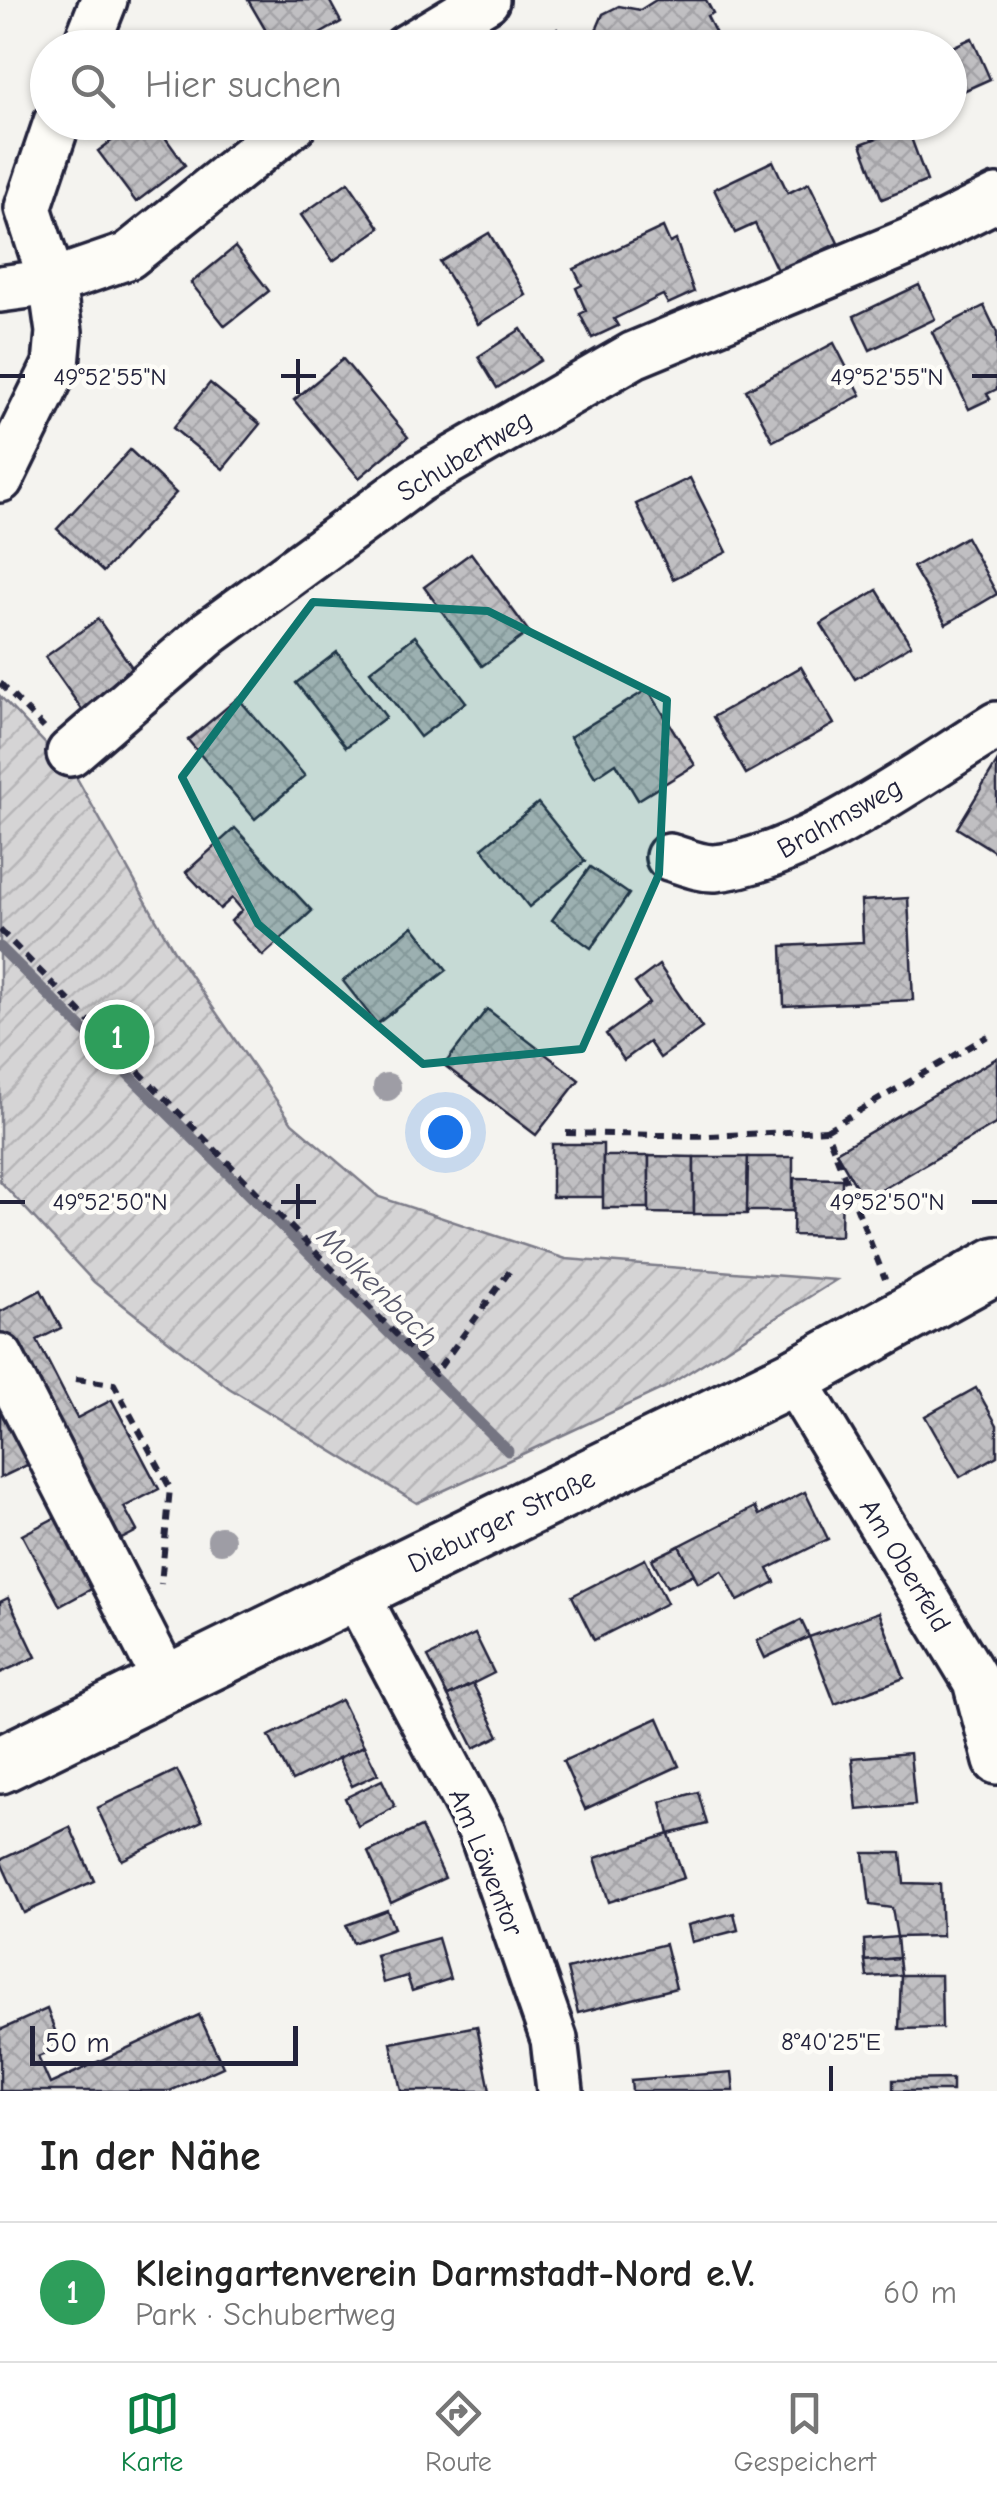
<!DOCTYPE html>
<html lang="de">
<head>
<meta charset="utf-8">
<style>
  :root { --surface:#fff; --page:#f6f6f6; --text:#222; --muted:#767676; --line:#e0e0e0; --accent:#0b8043 }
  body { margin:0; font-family:"Comic Neue",sans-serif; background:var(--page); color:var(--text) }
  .scale { position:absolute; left:30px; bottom:25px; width:268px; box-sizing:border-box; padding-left:10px; border:5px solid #22223b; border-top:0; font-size:28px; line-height:35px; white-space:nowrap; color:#22223b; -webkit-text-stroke:8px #fdfcf7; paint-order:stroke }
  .you { position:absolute; left:445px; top:1132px; width:35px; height:35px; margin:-25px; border:8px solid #fff; border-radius:50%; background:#1a73e8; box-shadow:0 0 0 15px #1a73e833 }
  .badge { display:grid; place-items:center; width:65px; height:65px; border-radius:50%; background:var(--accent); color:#fff; font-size:32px; font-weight:700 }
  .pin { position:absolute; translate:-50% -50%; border:5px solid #fff; box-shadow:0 2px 10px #0006 }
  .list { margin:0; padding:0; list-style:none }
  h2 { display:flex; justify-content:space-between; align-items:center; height:130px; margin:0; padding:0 40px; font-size:42px }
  h2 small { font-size:32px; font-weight:400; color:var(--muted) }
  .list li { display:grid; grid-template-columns:65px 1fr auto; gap:30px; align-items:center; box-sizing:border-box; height:140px; padding:0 40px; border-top:2px solid var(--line) }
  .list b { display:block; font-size:38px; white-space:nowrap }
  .list p { margin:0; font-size:32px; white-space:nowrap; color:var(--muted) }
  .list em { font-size:32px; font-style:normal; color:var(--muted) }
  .icon { flex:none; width:55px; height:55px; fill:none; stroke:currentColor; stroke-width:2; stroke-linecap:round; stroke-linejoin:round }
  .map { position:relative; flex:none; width:997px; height:2091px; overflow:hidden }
  .search { position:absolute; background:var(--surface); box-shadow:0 2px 8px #0004; left:30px; right:30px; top:30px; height:110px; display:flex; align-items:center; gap:25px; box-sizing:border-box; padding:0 35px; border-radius:55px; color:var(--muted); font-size:38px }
  .sheet { height:270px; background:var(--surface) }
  nav { display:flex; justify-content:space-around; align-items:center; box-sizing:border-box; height:140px; border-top:2px solid var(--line); background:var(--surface); font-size:28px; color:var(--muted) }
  nav a { display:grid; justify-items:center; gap:5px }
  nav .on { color:var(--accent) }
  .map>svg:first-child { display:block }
  .garden { fill:url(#garden-furrows); stroke:#7c7b88; stroke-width:2.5 }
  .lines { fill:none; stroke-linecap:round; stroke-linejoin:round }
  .stream { stroke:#757582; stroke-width:11 }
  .building { fill:url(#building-cross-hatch); stroke:#22223b; stroke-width:2.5 }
  .minor-casing { stroke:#22223b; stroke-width:52 }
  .major-casing { stroke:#22223b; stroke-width:62 }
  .path { stroke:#22223b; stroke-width:6; stroke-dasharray:10 8; stroke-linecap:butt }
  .minor { stroke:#fdfcf7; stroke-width:45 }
  .major { stroke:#fdfcf7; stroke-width:55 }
  .tree { fill:#9e9da5 }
  .marked { fill:#0f766e; fill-opacity:0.2; stroke:#0f766e; stroke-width:8; stroke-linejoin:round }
  .ticks { fill:none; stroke:#22223b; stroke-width:4 }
  .labels { text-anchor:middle; stroke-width:9; stroke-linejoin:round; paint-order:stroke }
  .street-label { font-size:28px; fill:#22223b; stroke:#fdfcf7 }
  .water-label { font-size:30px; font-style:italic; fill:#59596b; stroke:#fdfcf7 }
  .ticks-label { font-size:25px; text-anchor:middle; fill:#22223b; stroke:#fdfcf7; stroke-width:9; stroke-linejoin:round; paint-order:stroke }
</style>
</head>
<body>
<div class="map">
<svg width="997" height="2091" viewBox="0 0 997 2091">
  <defs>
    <pattern id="garden-furrows" width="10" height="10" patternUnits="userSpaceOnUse" patternTransform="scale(2.5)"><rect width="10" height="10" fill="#d5d4d5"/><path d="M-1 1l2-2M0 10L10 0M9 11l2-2" fill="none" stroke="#b7b6b8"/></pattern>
    <pattern id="building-cross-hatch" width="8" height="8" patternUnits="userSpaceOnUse" patternTransform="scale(2.5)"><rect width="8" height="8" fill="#c0bfc2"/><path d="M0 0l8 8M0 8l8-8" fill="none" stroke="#a5a4a8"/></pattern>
  </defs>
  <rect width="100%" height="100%" fill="#f4f3ef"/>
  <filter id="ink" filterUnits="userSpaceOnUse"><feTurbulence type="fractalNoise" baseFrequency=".01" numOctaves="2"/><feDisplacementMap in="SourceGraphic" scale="20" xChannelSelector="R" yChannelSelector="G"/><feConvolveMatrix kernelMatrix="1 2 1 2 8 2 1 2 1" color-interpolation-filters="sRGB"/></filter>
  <g filter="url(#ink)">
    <!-- garden -->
    <polygon class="garden" points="0,696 75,775 174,951 292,1123 379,1197 566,1259 836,1280 664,1388 417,1503 229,1388 94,1282 0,1181"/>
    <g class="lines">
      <!-- stream -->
      <polyline class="stream" points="0,947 508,1451"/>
    </g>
    <!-- building -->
    <g class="building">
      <polygon points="248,0 329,0 341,22 295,48 276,48"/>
      <polygon points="706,0 713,13 707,16 721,44 714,48 602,48 595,33 603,14 619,6 640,10 656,0"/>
      <polygon points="557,29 567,48 529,48 527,45"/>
      <polygon points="972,38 990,79 950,97 950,48"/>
      <polygon points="137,122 154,122 185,165 136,202 98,151"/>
      <polygon points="907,127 927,181 882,199 861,144"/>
      <polygon points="773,161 788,193 809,183 838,243 778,272 755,224 735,233 714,189"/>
      <polygon points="348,182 380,228 333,261 301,215"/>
      <polygon points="663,227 670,243 676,240 694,292 668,304 663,295 614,319 618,326 592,338 580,314 586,311 576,288 582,285 574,269"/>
      <polygon points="489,233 526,295 478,324 440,262"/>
      <polygon points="235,247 269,291 225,326 191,283"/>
      <polygon points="919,285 935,319 870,350 854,316"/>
      <polygon points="984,306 997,333 997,389 987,394 990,399 969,409 932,332"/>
      <polygon points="521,329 541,360 497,388 478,357"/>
      <polygon points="834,343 861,395 773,441 746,390"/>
      <polygon points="343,359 408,437 359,478 294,400"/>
      <polygon points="210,383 260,424 223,469 173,428"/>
      <polygon points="130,450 176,493 103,572 57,529"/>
      <polygon points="690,478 727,552 673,579 636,504"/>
      <polygon points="966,537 997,594 946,624 913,567"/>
      <polygon points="471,553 529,632 482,666 424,587"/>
      <polygon points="877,590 911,645 855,679 821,624"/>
      <polygon points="98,619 136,673 83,711 45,657"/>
      <polygon points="415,636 466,702 420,737 370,671"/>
      <polygon points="337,652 386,717 346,747 296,683"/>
      <polygon points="801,667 834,724 746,774 713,717"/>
      <polygon points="648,689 695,765 638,800 616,763 595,777 570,737"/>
      <polygon points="238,698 305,776 255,819 188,740"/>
      <polygon points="997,762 997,853 957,828"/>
      <polygon points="538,803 585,861 529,907 482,848"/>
      <polygon points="235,828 312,911 263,956 231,921 242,910 232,898 220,909 186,872"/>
      <polygon points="590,867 629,894 591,948 552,920"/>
      <polygon points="908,898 913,1000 784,1006 782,946 863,942 861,901"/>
      <polygon points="413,926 447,970 377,1024 343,981"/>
      <polygon points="659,965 702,1028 660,1058 649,1042 624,1060 606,1034 649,1003 635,983"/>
      <polygon points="487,1009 579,1080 536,1135 444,1065"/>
      <polygon points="997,1058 997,1123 864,1200 836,1152"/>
      <rect x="552" y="1144" width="51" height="53"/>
      <rect x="603" y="1156" width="46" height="52"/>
      <polygon points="649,1156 694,1157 694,1214 649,1213"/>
      <polygon points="694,1157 748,1157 747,1214 694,1214"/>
      <polygon points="748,1157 793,1157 793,1211 747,1211"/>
      <polygon points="794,1178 842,1179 841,1236 793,1235"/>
      <polygon points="41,1290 61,1328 37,1340 77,1418 112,1400 159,1489 124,1507 137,1531 108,1546 0,1335 0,1312"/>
      <polygon points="976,1388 997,1425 997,1456 960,1477 925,1416"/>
      <polygon points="14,1401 42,1458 0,1478 0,1408"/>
      <polygon points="805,1492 828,1539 768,1569 775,1582 738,1601 722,1571 698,1583 679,1546 755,1507 759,1515"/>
      <polygon points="70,1510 108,1580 60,1606 22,1535"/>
      <polygon points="679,1546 694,1574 667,1587 652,1559"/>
      <polygon points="645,1559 667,1603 594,1640 572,1596"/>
      <polygon points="8,1598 36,1657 0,1673 0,1602"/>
      <polygon points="879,1612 904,1678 835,1704 809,1637"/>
      <polygon points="801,1620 809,1637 765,1658 757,1641"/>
      <polygon points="475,1634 494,1673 448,1696 428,1657"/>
      <polygon points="473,1684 499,1736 474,1748 448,1696"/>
      <polygon points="341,1700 364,1746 292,1781 269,1736"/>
      <polygon points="658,1718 679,1766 585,1809 563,1761"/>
      <polygon points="364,1746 378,1774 352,1786 338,1758"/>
      <polygon points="910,1753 915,1805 857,1810 852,1758"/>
      <polygon points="177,1770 202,1821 122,1860 97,1808"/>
      <polygon points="382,1780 395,1807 358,1826 345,1798"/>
      <polygon points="698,1792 707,1824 669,1834 661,1802"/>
      <polygon points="70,1827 94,1881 24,1913 0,1860"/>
      <polygon points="421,1827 445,1878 391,1903 368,1852"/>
      <polygon points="669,1834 684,1878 609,1902 595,1858"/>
      <polygon points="864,1853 901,1853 904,1883 940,1884 942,1936 897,1937 892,1908 870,1905"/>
      <polygon points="387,1910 394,1928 353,1943 346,1925"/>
      <polygon points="734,1913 738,1930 692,1942 688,1925"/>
      <polygon points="897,1937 899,1958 865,1961 864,1940"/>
      <polygon points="438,1938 450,1979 412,1991 407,1976 383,1983 376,1955"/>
      <polygon points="665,1944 676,1988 578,2013 567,1969"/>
      <polygon points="899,1958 901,1975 867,1977 865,1961"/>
      <polygon points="901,1975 941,1975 942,2028 899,2029"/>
      <polygon points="47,2009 61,2047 38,2057 50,2084 199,2015 223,2067 170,2091 0,2091 0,2030"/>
      <polygon points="477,2026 490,2091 401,2091 391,2043"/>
      <polygon points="732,2072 734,2091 632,2091 631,2080"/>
      <polygon points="952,2079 952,2091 893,2091 893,2080"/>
    </g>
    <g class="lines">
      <defs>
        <g id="minor">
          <polyline points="85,48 104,0"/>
          <polyline points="406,48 486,0"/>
          <polyline points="0,289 52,282 128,256 295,122"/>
          <polyline points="0,479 56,365 59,332 52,282 28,208 57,122"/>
          <polyline points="70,753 210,632 417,480 634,355 913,240 997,198"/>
          <path d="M669 857C683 861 701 869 715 868 802 860 922 771 997 725"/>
          <polyline points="0,1357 167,1683"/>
          <polyline points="793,1378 976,1681 997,1761"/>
          <polyline points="355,1592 482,1832 554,2039 560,2091"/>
        </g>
        <polyline id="major" points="0,1765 793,1378 997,1265"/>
      </defs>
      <!-- minor casing -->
      <use href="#minor" class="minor-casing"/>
      <!-- major casing -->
      <use href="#major" class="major-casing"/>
      <!-- path -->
      <g class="path">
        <polyline points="0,683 44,728"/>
        <polyline points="0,930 435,1374 512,1268"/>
        <polyline points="826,1130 988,1036"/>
        <polyline points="566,1133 709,1136 826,1130 885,1279"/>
        <polyline points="76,1379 114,1384 170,1488 161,1584"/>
      </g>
      <!-- minor -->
      <use href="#minor" class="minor"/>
      <!-- major -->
      <use href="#major" class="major"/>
    </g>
    <!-- trees -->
    <g class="tree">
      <circle cx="387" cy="1087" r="14"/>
      <circle cx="221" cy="1540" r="14"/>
    </g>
  </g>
  <!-- marked area -->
  <path class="marked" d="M313 602 488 611 667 700 659 874 582 1049 423 1064 258 924 182 777Z"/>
  <!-- ticks -->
  <path class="ticks" d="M298 359V394M0 376H25M281 376H316M972 376H997M298 1184V1219M0 1202H25M281 1202H316M972 1202H997M831 2066V2091"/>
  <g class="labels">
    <!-- street labels -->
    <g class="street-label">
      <text transform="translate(464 455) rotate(-31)" y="10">Schubertweg</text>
      <text transform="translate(839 817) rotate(-29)" y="10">Brahmsweg</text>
      <text transform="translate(501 1520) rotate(-26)" y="10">Dieburger Straße</text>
      <text transform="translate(906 1565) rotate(59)" y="10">Am Oberfeld</text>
      <text transform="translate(487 1862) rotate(68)" y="10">Am Löwentor</text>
    </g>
    <!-- water labels -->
    <g class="water-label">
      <text transform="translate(378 1287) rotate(45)" y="10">Molkenbach</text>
    </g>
  </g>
  <g class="ticks-label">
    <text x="110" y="385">49°52'55"N</text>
    <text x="887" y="385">49°52'55"N</text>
    <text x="110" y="1210">49°52'50"N</text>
    <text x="887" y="1210">49°52'50"N</text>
    <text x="831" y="2050">8°40'25"E</text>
  </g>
</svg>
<div class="scale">50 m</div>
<div class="you"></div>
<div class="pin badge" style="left:117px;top:1037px;background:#2e9e5b">1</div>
<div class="search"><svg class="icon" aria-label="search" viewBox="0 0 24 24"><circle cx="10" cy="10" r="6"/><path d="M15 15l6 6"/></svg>Hier suchen</div>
</div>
<section class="sheet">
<h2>In der Nähe<small></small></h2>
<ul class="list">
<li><span class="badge" style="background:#2e9e5b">1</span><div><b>Kleingartenverein Darmstadt-Nord e.V.</b><p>Park · Schubertweg</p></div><em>60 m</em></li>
</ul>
</section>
<nav>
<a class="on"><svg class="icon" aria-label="map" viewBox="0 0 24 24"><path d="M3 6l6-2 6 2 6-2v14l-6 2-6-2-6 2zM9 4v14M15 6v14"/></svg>Karte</a>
<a><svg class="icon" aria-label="directions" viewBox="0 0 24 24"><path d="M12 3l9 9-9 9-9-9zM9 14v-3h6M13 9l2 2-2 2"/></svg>Route</a>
<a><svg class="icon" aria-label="saved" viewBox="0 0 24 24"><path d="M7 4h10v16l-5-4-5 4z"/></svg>Gespeichert</a>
</nav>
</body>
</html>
